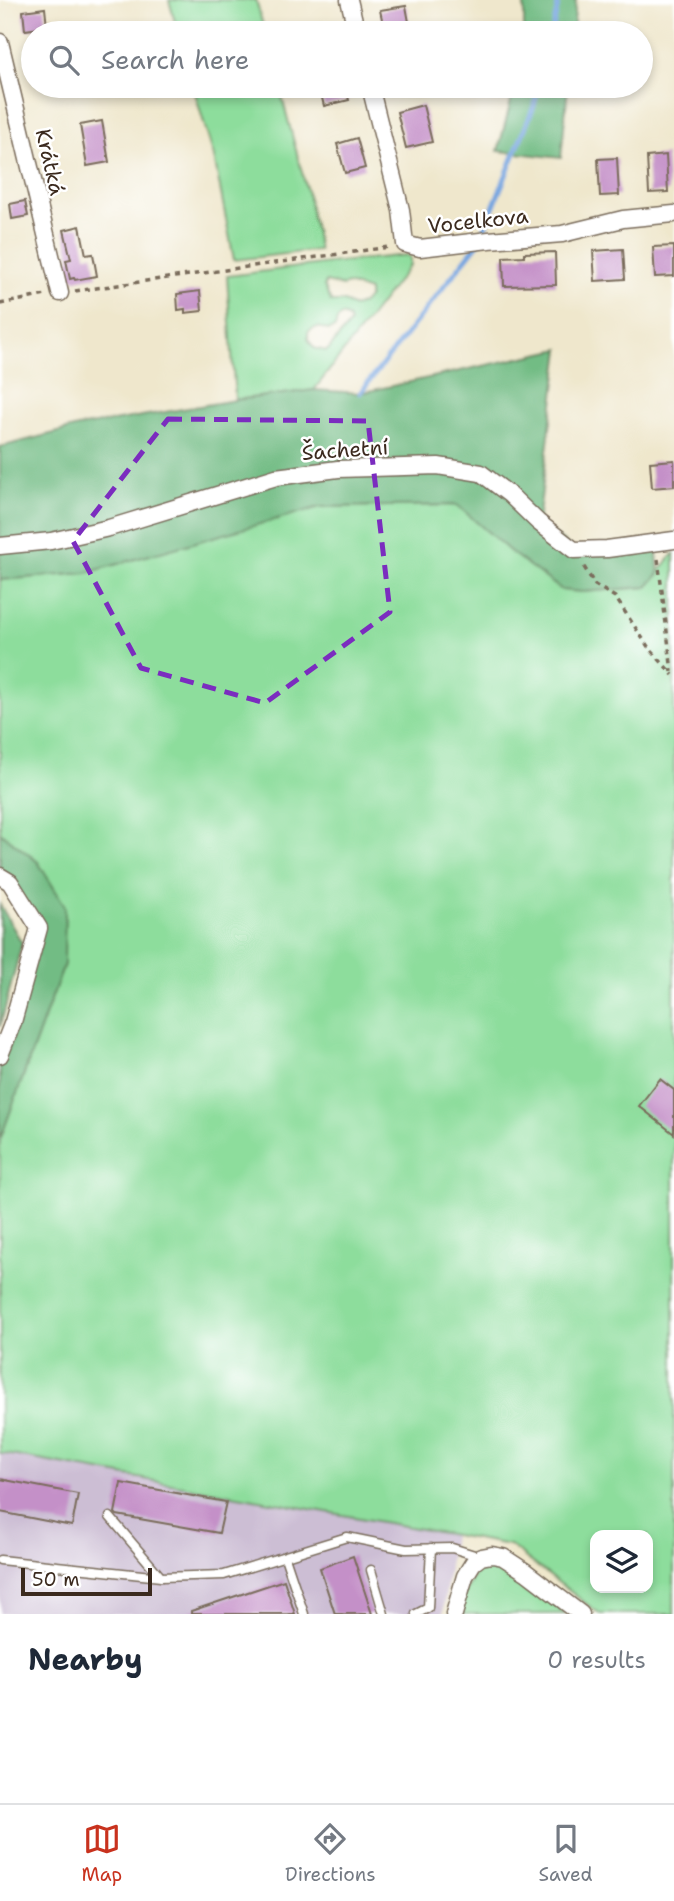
<!DOCTYPE html>
<html lang="en">
<head>
<meta charset="utf-8">
<style>
  :root { --surface:#fff; --page:#f6f6f7; --text:#1f2937; --muted:#747a83; --line:#e0e1e3; --accent:#c8321e }
  body { margin:0; font-family:"Shantell Sans",sans-serif; background:var(--page); color:var(--text) }
  .controls { position:absolute; right:21px; bottom:21px; display:grid; overflow:hidden; border-radius:14px; box-shadow:0 4px 10px #0003 }
  .controls button { width:63px; height:63px; display:grid; place-items:center; padding:0; border:0; border-bottom:2px solid var(--line); background:var(--surface); color:var(--text); font:35px sans-serif }
  .scale { position:absolute; left:21px; bottom:18px; width:131px; box-sizing:border-box; padding-left:7px; border:4px solid #3b2a1e; border-top:0; font-size:19px; line-height:24px; white-space:nowrap; color:#3b2a1e; -webkit-text-stroke:5px #fff; paint-order:stroke }
  .list { margin:0; padding:0; list-style:none }
  h2 { display:flex; justify-content:space-between; align-items:center; height:91px; margin:0; padding:0 28px; font-size:30px }
  h2 small { font-size:23px; font-weight:400; color:var(--muted) }
  .icon { flex:none; width:38px; height:38px; fill:none; stroke:currentColor; stroke-width:2; stroke-linecap:round; stroke-linejoin:round }
  .map { position:relative; flex:none; width:674px; height:1614px; overflow:hidden }
  .search { position:absolute; background:var(--surface); box-shadow:0 4px 10px #0003; left:21px; right:21px; top:21px; height:77px; display:flex; align-items:center; gap:18px; box-sizing:border-box; padding:0 24px; border-radius:38px; color:var(--muted); font-size:26px }
  .sheet { height:189px; background:var(--surface) }
  nav { display:flex; justify-content:space-around; align-items:center; box-sizing:border-box; height:98px; border-top:2px solid var(--line); background:var(--surface); font-size:19px; color:var(--muted) }
  nav a { display:grid; justify-items:center; gap:4px }
  nav .on { color:var(--accent) }
  .map>svg:first-child { display:block }
  .industrial { fill:#ccbed4 }
  .green { fill:#8ddd9c; stroke:#64845d; stroke-width:2; fill-rule:evenodd }
  .forest { fill:#72bc84; stroke:#567351; stroke-width:2 }
  .lines { fill:none; stroke-linecap:round; stroke-linejoin:round }
  .stream { stroke:#76a5e0; stroke-width:5 }
  .building { fill:#c490c8 }
  .service-casing { stroke:#7a6c5b; stroke-width:11 }
  .minor-casing { stroke:#7a6c5b; stroke-width:19 }
  .path { stroke:#7a6c5b; stroke-width:3.5; stroke-dasharray:5 5; stroke-linecap:butt }
  .service { stroke:#fff; stroke-width:8 }
  .minor { stroke:#fff; stroke-width:16 }
  .marked { fill:none; stroke:#7b2cbf; stroke-width:5; stroke-dasharray:14 9; stroke-linejoin:round }
  .labels { text-anchor:middle; stroke-width:5; stroke-linejoin:round; paint-order:stroke }
  .street-label { font-size:21px; fill:#3b2a1e; stroke:#fff }
</style>
</head>
<body>
<div class="map">
<svg width="674" height="1614" viewBox="0 0 674 1614">
  <rect width="100%" height="100%" fill="#fff"/>
  <filter id="ink" filterUnits="userSpaceOnUse"><feTurbulence type="fractalNoise" baseFrequency=".0143" numOctaves="2"/><feDisplacementMap in="SourceGraphic" scale="14" xChannelSelector="R" yChannelSelector="G"/><feConvolveMatrix kernelMatrix="1 2 1 2 8 2 1 2 1" color-interpolation-filters="sRGB"/></filter>
  <filter id="wash" filterUnits="userSpaceOnUse"><feTurbulence type="fractalNoise" baseFrequency=".00686" numOctaves="4" result="noise"/><feDisplacementMap in="SourceGraphic" scale="28" xChannelSelector="R" yChannelSelector="G"/><feGaussianBlur stdDeviation="1.57" result="paint"/><feColorMatrix in="noise" values="0 0 0 0 0 0 0 0 0 0 0 0 0 0 0 0 0 1.4 0 .05"/><feComposite in="paint" operator="in"/></filter>
  <g filter="url(#wash)">
    <rect width="100%" height="100%" fill="#efe7cc"/>
    <!-- industrial -->
    <polygon class="industrial" points="0,1453 453,1535 443,1614 0,1614"/>
    <!-- green -->
    <g class="green">
      <polygon points="169,0 256,0 265,33 178,33"/>
      <polygon points="193,86 279,86 308,195 319,250 234,260 214,157"/>
      <path d="M407 255 410 257V265L314 390 235 400 227 276 330 263ZM326 282 342 286 348 284 369 291V297L364 303 354 307 344 302H331L324 286ZM342 315 349 318 350 323 329 349 326 351 314 348 308 339V332C315 326 320 327 328 330L335 328 337 320Z"/>
      <path d="M458 505 512 553 562 590 582 592 647 587 674 553V1614H600L509 1545 0 1453V1140L64 964 38 862 0 832V580L86 573 233 529 320 507ZM595 1535H648V1588H595Z"/>
      <polygon points="495,1560 566,1614 454,1614 478,1567"/>
    </g>
    <!-- forest -->
    <g class="forest">
      <polygon points="524,0 576,0 573,33 524,33"/>
      <polygon points="515,86 568,86 561,158 498,151"/>
      <polygon points="560,349 538,522 574,550 656,543 659,574 647,587 582,592 562,590 512,553 457,505 320,507 86,573 0,580 0,447 78,427 235,400 314,390 360,393"/>
      <polygon points="0,832 38,862 65,906 64,964 0,1140 0,1055 39,928 0,876"/>
      <polygon points="0,905 22,943 0,1027"/>
    </g>
    <g class="lines">
      <!-- stream -->
      <g class="stream">
        <polyline points="552,33 559,0"/>
        <polyline points="360,393 479,242 534,106 539,86"/>
      </g>
    </g>
    <g id="blocks">
      <!-- building -->
      <g class="building">
        <polygon points="406,6 411,33 385,33 380,10"/>
        <polygon points="45,8 47,27 25,30 23,11"/>
        <polygon points="319,86 345,86 349,100 324,106"/>
        <polygon points="423,105 432,142 406,148 397,112"/>
        <polygon points="102,121 109,162 87,166 80,125"/>
        <polygon points="357,138 365,168 345,173 337,144"/>
        <polygon points="666,155 668,192 649,193 647,157"/>
        <polygon points="617,158 619,195 600,196 598,159"/>
        <polygon points="25,201 28,216 12,219 10,204"/>
        <polygon points="80,226 86,255 93,254 97,276 75,280 74,278 70,279 66,260 71,259 64,230"/>
        <polygon points="674,246 674,276 655,277 653,247"/>
        <polygon points="623,249 625,279 595,281 593,251"/>
        <polygon points="555,252 556,285 504,286 503,257 524,256 524,253"/>
        <polygon points="200,291 202,311 185,313 185,309 178,310 177,294"/>
        <polygon points="674,460 674,486 652,488 650,462"/>
        <polygon points="660,1079 674,1090 674,1134 639,1106"/>
        <polygon points="0,1479 78,1494 72,1526 0,1512"/>
        <polygon points="121,1483 226,1502 219,1533 117,1515 115,1513"/>
        <polygon points="353,1556 372,1614 335,1614 320,1568"/>
        <polygon points="284,1580 295,1614 191,1614 191,1611"/>
      </g>
    </g>
  </g>
  <g filter="url(#ink)">
    <use href="#blocks" fill-opacity="0" stroke="#7a6c5b" stroke-width="2"/>
    <g class="lines">
      <defs>
        <g id="service">
          <polyline points="110,1517 161,1577"/>
          <polyline points="285,1557 304,1614"/>
          <polyline points="0,1560 161,1577 224,1575 347,1537 406,1549 452,1548 481,1557"/>
          <polyline points="371,1570 384,1614"/>
          <polyline points="416,1614 428,1608 431,1548"/>
        </g>
        <g id="minor">
          <polyline points="349,0 357,33"/>
          <polyline points="0,42 60,293"/>
          <polyline points="370,86 401,210 405,244 420,248 489,240 562,234 623,219 674,214"/>
          <polyline points="0,546 51,541 109,528 276,477 338,469 438,466 481,473 510,495 538,522 574,550 607,549 674,540"/>
          <polyline points="0,876 10,882 39,928 13,1022 0,1055"/>
          <polyline points="454,1614 465,1576 473,1563 481,1557 492,1555 503,1557 526,1572 581,1614"/>
        </g>
      </defs>
      <!-- service casing -->
      <use href="#service" class="service-casing"/>
      <!-- minor casing -->
      <use href="#minor" class="minor-casing"/>
      <!-- path -->
      <g class="path">
        <polyline points="75,291 389,247"/>
        <polyline points="0,304 46,295"/>
        <polyline points="658,559 672,672"/>
        <polyline points="584,567 595,585 615,597 649,648 673,675"/>
      </g>
      <!-- service -->
      <use href="#service" class="service"/>
      <!-- minor -->
      <use href="#minor" class="minor"/>
    </g>
  </g>
  <!-- marked area -->
  <path class="marked" d="M168 419 368 421 390 612 265 703 141 668 73 541Z"/>
  <g class="labels">
    <!-- street labels -->
    <g class="street-label">
      <text transform="translate(50 162) rotate(77)" y="7">Krátká</text>
      <text transform="translate(478 221) rotate(-6)" y="7">Vocelkova</text>
      <text transform="translate(345 450) rotate(-4)" y="7">Šachetní</text>
    </g>
  </g>
</svg>
<div class="controls">
<button><svg class="icon" aria-label="layers" viewBox="0 0 24 24"><path d="M12 4l9 5-9 5-9-5zM3 14l9 5 9-5"/></svg></button>
</div>
<div class="scale">50 m</div>
<div class="search"><svg class="icon" aria-label="search" viewBox="0 0 24 24"><circle cx="10" cy="10" r="6"/><path d="M15 15l6 6"/></svg>Search here</div>
</div>
<section class="sheet">
<h2>Nearby<small>0 results</small></h2>
<ul class="list">
</ul>
</section>
<nav>
<a class="on"><svg class="icon" aria-label="map" viewBox="0 0 24 24"><path d="M3 6l6-2 6 2 6-2v14l-6 2-6-2-6 2zM9 4v14M15 6v14"/></svg>Map</a>
<a><svg class="icon" aria-label="directions" viewBox="0 0 24 24"><path d="M12 3l9 9-9 9-9-9zM9 14v-3h6M13 9l2 2-2 2"/></svg>Directions</a>
<a><svg class="icon" aria-label="saved" viewBox="0 0 24 24"><path d="M7 4h10v16l-5-4-5 4z"/></svg>Saved</a>
</nav>
</body>
</html>
